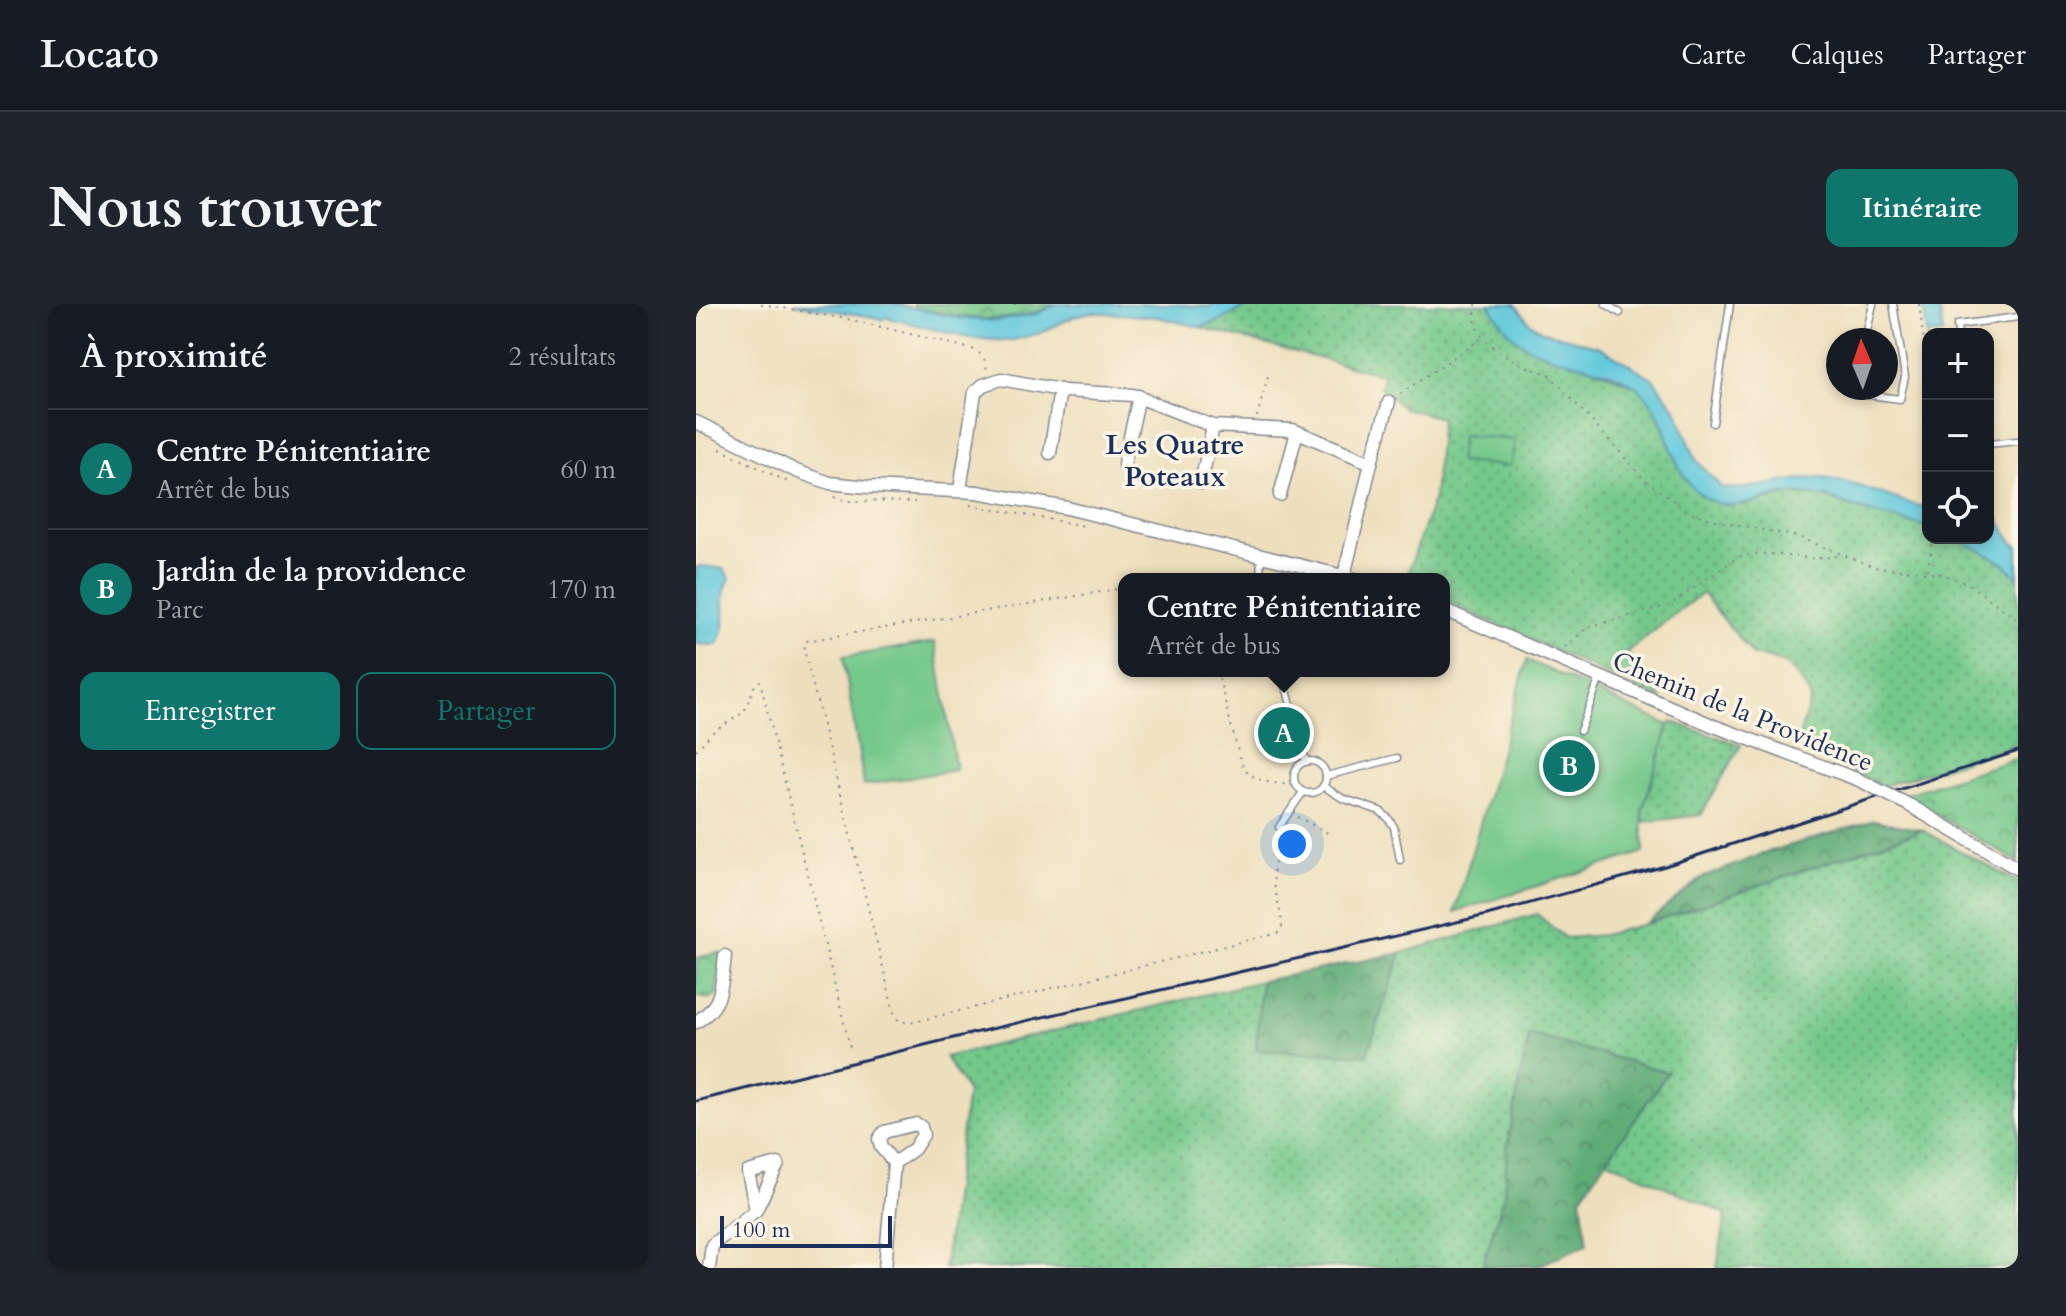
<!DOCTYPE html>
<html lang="fr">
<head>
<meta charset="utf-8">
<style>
  :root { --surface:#171b24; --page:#20242c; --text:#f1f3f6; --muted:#9ea1a6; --line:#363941; --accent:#0f766e }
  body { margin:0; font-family:Cardo,serif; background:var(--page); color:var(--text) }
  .controls { position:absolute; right:24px; top:24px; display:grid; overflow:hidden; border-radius:16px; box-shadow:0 4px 12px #0003 }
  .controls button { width:72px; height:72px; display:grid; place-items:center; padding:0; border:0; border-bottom:2px solid var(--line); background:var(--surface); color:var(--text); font:40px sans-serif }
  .compass { position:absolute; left:1130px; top:24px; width:72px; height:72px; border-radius:50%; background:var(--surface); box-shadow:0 4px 12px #0003; rotate:358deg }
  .scale { position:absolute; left:24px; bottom:20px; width:172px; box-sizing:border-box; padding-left:8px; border:4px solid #1b2f5e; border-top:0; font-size:22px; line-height:28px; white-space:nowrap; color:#1b2f5e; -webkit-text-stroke:6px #fcf5e5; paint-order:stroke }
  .you { position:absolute; left:596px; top:540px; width:28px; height:28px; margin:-20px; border:6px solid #fff; border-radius:50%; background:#1a73e8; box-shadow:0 0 0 12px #1a73e833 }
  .badge { display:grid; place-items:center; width:52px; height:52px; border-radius:50%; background:var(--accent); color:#fff; font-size:26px; font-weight:700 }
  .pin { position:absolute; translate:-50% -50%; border:4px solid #fff; box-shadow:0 2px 8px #0006 }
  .popup { position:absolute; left:422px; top:269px; width:332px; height:104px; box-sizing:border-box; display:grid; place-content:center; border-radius:16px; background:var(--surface); filter:drop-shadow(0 2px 6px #0005); font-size:26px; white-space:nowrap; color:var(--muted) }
  .popup b { font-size:30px; color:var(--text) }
  .popup::after { content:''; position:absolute; left:50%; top:100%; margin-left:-16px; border:16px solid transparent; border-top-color:var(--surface) }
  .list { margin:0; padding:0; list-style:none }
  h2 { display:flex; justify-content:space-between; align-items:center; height:104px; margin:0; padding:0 32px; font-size:34px }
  h2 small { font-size:26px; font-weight:400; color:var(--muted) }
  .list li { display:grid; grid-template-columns:52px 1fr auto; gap:24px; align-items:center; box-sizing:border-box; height:120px; padding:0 32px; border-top:2px solid var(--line) }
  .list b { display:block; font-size:30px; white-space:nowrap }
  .list p { margin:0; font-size:26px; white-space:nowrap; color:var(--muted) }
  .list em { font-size:26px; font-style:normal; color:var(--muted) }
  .actions { display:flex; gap:16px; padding:24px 32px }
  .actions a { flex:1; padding:18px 0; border:2px solid var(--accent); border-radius:16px; text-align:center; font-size:28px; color:var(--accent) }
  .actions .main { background:var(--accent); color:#fff }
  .icon { flex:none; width:44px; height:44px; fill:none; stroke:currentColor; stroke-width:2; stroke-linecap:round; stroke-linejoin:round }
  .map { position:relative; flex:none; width:1322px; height:964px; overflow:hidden; border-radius:16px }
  header { display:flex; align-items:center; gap:48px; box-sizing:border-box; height:112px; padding:0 40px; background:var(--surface); border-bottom:2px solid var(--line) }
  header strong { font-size:38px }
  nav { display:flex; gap:44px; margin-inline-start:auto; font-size:28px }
  .intro { display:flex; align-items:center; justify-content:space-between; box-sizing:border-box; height:192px; padding:0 48px }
  h1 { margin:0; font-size:56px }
  .button { padding:20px 36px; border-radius:16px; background:var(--accent); color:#fff; font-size:28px; font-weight:700 }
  main { display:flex; gap:48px; padding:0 48px }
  aside { flex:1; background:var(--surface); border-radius:16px; box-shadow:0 4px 12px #0003 }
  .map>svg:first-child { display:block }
  .grass { fill:url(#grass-dots); stroke:#487c74; stroke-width:2 }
  .forest { fill:url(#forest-crowns); stroke:#3d6e6a; stroke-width:2 }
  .park { fill:url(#park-crowns); stroke:#487c74; stroke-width:2 }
  .garden { fill:#74c88b; stroke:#487c74; stroke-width:2 }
  .water { fill:#60c8dc; stroke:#3e7c9d; stroke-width:2 }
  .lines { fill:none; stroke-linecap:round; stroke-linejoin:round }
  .lane-casing { stroke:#84878e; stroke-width:9 }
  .street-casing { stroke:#84878e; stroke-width:15 }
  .path { stroke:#84878e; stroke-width:2; stroke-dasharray:2 6; stroke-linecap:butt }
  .lane { stroke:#fff; stroke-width:6 }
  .street { stroke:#fff; stroke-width:12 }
  .rail { stroke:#1b2f5e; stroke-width:3 }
  .street-bridge-casing { stroke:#84878e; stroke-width:15; stroke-linecap:butt }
  .street-bridge { stroke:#fff; stroke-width:12 }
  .labels { text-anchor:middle; stroke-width:7; stroke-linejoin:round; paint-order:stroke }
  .street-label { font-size:26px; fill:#1b2f5e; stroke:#fcf5e5 }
  .neighbourhood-label { font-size:28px; font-weight:bold; fill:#1b2f5e; stroke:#fcf5e5 }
</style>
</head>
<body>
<header>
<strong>Locato</strong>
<nav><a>Carte</a><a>Calques</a><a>Partager</a></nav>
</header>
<div class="intro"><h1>Nous trouver</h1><a class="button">Itinéraire</a></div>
<main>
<aside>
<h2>À proximité<small>2 résultats</small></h2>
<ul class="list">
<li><span class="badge">A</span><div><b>Centre Pénitentiaire</b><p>Arrêt de bus</p></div><em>60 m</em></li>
<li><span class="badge">B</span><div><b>Jardin de la providence</b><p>Parc</p></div><em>170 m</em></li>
</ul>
<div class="actions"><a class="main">Enregistrer</a><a>Partager</a></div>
</aside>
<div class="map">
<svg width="1322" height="964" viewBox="0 0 1322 964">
  <defs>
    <pattern id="grass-dots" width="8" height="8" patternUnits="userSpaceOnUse" patternTransform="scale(2)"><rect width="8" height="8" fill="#74c88b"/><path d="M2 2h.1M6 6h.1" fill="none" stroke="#5ea375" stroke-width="1.8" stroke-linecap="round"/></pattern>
    <pattern id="forest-crowns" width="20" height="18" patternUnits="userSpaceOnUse" patternTransform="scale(2)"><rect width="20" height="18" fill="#5fac77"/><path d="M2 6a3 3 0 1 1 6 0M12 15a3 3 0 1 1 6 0" fill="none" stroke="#4e8c65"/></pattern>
    <pattern id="park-crowns" width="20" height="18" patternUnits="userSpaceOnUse" patternTransform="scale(2)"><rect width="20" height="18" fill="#74c88b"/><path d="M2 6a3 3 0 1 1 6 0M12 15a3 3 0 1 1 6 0" fill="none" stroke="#5ea375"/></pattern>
  </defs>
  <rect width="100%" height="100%" fill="#fcf5e5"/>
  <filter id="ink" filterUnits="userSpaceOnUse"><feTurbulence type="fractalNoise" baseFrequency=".0125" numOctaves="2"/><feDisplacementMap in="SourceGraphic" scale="16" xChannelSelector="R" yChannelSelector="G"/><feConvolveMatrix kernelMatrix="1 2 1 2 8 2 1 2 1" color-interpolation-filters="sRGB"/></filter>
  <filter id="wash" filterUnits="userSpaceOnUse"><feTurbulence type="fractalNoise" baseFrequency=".006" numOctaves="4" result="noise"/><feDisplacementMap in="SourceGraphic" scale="32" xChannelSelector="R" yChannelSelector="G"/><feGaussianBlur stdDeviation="1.8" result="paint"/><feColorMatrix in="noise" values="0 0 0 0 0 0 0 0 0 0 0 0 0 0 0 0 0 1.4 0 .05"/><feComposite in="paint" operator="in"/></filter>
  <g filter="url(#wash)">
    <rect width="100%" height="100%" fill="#eddfbd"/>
    <!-- grass -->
    <g class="grass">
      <path d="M555 0H793L814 29 940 82 958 99 982 162 1049 201 1090 190 1127 192 1159 204 1232 223V234C1240 234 1250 232 1258 234 1277 238 1310 258 1322 274V440L1187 482 1122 453 1103 433 1115 394C1100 366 1091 355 1057 351L1006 289 931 348 967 396 748 296V275H710L738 193 745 114 707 104 684 83 688 71 503 23 524 17Z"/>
      <polygon points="976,418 1045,441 1005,511 947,518 946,508 973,421"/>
      <polygon points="1226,526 1322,578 1322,964 1021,964 1030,910 910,856 971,769 833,731 811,844 808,892 786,963 416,964 403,960 403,964 248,964 271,787 249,753 565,677 560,746 671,751 705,649 841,610 869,634 907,631 949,620"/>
    </g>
    <!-- forest -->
    <g class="forest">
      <polygon points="1178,516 1226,526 949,620 1005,574 1072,548"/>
      <polygon points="705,649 671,751 560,746 565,677"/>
      <polygon points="833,730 972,768 885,893 891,940 842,962 786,963 808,892 811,844"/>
    </g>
    <!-- park -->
    <g class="park">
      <path d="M218 0H361C310 24 270 15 217 3Z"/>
      <polygon points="1322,454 1322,558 1207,491"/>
      <polygon points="21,649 25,649 20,692 13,695 0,693 0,654"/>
    </g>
    <!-- garden -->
    <g class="garden">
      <polygon points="766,131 819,136 814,162 763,158"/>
      <polygon points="239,338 260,466 168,481 147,353"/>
      <polygon points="831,356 973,421 946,507 948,548 759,608"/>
    </g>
    <!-- water -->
    <g class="water">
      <polygon points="98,0 201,0 263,14 301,17 340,10 361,0 474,0 511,3 519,0 555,0 524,17 503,23 461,13 396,8 379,12 344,29 313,37 273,34 189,13 186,16 183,14"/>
      <path d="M793 0H819L833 18 846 27 904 43 956 74 980 105 1000 156 1026 184C1058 187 1086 175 1118 174 1153 173 1197 197 1232 204V223C1208 217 1184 211 1161 204 1149 201 1138 194 1126 192 1116 190 1100 189 1090 190 1064 193 1044 208 1018 198 970 180 979 116 943 85 913 59 857 61 824 38 811 29 802 13 793 0Z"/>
      <polygon points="1227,0 1243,0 1247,30 1232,30 1232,38"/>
      <path d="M1292 197 1315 236 1322 243V274C1306 253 1280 245 1258 234H1292Z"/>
      <path d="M7 262 28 265 34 275C20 296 37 315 21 341L0 340V263Z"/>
    </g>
  </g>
  <g filter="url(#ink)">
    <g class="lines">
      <defs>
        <g id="lane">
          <polyline points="910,0 924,9"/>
          <polyline points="1262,30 1261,21 1322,13"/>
          <polyline points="1169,36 1177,0"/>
          <polyline points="1159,84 1158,89 1204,95 1209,73 1197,0"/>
          <polyline points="1017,119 1034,0"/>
          <polyline points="1292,140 1322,137"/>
          <polyline points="564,275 565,251"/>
          <polyline points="586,367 610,458"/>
          <polyline points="884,427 904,374"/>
          <circle cx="614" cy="473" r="16"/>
          <polyline points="630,472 701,454"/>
          <polyline points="627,482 646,494 684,507 692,514 698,523 704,556"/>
          <polyline points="583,523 607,488"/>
        </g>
        <g id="street">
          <polyline points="0,118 100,167 134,179 172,183 281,188 371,204 659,275"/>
          <polyline points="354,149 364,86"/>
          <polyline points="675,159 693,98"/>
          <polyline points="428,160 443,92"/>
          <polyline points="505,179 517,122"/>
          <polyline points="264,186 279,88 287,81 305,75 369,87 437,91 517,122 597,126 675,159 648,272"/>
          <polyline points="584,191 601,128"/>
          <polyline points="748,306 1018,422 1163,476"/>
          <polyline points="1213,501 1322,565"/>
          <path d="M0 718C28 701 25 682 29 652"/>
          <polyline points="13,964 16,941 60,906 82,860 52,868 60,906"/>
          <polyline points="189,964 198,859 185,843 183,835 188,828 220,820 225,823 227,831 218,845 198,859"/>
        </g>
      </defs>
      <!-- lane casing -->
      <use href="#lane" class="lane-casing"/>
      <!-- street casing -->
      <use href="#street" class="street-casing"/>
      <!-- path -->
      <g class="path">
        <polyline points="65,0 156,16 280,46 288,54 291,66"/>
        <polyline points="278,0 323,0"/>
        <path d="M780 0C780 6 778 14 780 20 786 44 831 65 853 70L949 176 991 207 1018 216 1102 233 1178 263 1245 270 1273 280 1322 316"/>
        <polyline points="1223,0 1232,69"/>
        <polyline points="704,90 785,35"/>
        <polyline points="561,113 572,72"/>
        <polyline points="24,145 94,179"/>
        <polyline points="138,193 154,197 219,198"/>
        <polyline points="274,201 389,222"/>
        <polyline points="1231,266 1238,234"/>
        <path d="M428 284 110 337 108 345 199 712 203 717 214 719 582 629 586 623C586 603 573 579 579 559 584 543 599 538 597 520"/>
        <path d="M869 343 892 323 974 301 1042 253C1075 243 1111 261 1144 251"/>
        <path d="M521 367 545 459C557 480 577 479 600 481"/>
        <polyline points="0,446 17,428 48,408 59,381 64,377 154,743"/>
        <polyline points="601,513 634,530"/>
      </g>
      <!-- lane -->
      <use href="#lane" class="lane"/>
      <!-- street -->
      <use href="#street" class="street"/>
      <!-- rail -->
      <polyline class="rail" points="0,797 282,728 791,611 969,562 1322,447"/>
      <defs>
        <polyline id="street-bridge" points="1163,476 1213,501"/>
      </defs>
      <!-- street-bridge casing -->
      <use href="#street-bridge" class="street-bridge-casing"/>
      <!-- street-bridge -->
      <use href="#street-bridge" class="street-bridge"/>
    </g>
  </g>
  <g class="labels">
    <!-- street labels -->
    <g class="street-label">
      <text transform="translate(1047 407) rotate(22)" y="9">Chemin de la Providence</text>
    </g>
    <!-- neighbourhood labels -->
    <g class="neighbourhood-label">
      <text x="479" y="150">Les Quatre<tspan x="479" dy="32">Poteaux</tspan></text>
    </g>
  </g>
</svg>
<div class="controls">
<button>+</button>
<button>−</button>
<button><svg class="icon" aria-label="locate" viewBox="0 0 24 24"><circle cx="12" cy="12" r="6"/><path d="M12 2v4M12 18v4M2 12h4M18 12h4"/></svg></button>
</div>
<svg class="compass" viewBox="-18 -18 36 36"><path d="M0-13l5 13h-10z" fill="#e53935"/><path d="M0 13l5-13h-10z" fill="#9ea1a6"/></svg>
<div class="scale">100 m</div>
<div class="you"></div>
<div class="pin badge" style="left:588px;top:429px">A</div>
<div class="popup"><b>Centre Pénitentiaire</b>Arrêt de bus</div>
<div class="pin badge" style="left:873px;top:462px">B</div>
</div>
</main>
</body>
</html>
